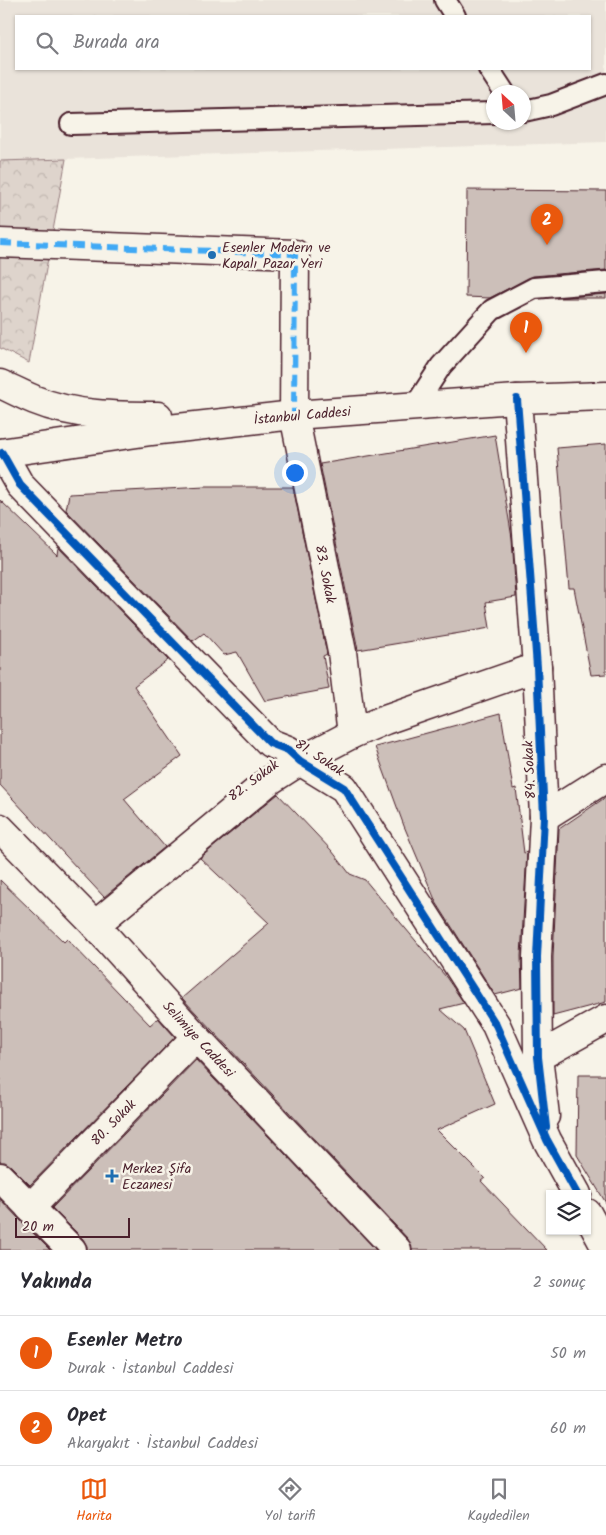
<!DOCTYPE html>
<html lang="tr">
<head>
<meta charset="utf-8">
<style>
  :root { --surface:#fff; --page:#f7f7f7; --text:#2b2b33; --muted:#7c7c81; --line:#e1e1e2; --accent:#ea580c }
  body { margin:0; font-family:Kalam,sans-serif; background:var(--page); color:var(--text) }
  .controls { position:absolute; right:15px; bottom:15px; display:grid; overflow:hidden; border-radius:0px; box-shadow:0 1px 4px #0004 }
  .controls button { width:45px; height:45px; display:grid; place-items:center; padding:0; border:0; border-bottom:1px solid var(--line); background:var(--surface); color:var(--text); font:25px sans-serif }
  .compass { position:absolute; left:486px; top:85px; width:45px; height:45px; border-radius:50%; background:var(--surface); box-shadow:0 1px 4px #0004; rotate:334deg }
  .scale { position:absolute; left:15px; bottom:12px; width:115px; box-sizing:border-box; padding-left:5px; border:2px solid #4a1f2b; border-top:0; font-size:14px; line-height:18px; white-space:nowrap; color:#4a1f2b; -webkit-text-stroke:4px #f7f3e8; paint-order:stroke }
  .you { position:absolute; left:294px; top:472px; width:18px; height:18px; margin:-12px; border:4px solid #fff; border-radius:50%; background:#1a73e8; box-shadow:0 0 0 8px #1a73e833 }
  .badge { display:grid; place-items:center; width:32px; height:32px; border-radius:50%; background:var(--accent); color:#fff; font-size:16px; font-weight:700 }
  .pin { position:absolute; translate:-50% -41px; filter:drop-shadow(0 1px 2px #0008) }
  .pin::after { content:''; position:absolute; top:26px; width:18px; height:15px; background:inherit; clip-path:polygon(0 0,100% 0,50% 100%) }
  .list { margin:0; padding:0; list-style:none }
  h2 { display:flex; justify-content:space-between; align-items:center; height:65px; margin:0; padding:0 20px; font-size:21px }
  h2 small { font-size:16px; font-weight:400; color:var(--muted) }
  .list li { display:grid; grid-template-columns:32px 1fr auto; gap:15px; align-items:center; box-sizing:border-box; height:75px; padding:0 20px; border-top:1px solid var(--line) }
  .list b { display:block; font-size:19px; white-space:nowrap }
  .list p { margin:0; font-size:16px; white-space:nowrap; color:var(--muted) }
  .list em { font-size:16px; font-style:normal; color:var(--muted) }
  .icon { flex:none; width:28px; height:28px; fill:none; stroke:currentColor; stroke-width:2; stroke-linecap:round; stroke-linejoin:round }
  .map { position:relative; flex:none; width:606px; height:1250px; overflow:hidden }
  .search { position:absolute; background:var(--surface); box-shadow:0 1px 4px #0004; left:15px; right:15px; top:15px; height:55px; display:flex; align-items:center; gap:12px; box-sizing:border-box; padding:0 18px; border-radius:0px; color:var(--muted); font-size:19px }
  .sheet { height:215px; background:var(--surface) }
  nav { display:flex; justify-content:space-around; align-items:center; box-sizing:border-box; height:70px; border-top:1px solid var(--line); background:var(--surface); font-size:14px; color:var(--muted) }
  nav a { display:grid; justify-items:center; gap:2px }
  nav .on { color:var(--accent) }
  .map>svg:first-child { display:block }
  .built { fill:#eae3da; fill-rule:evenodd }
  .forest { fill:url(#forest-crowns); stroke:#947a7c }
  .building { fill:#ccbfb9; stroke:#4a1f2b }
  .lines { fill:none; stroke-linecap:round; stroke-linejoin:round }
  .service-casing { stroke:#4a1f2b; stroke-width:24 }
  .pedestrian-casing { stroke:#4a1f2b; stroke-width:31 }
  .minor-casing { stroke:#4a1f2b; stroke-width:31 }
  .secondary-casing { stroke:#4a1f2b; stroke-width:31 }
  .service { stroke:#f7f3e8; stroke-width:20 }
  .pedestrian { stroke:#f7f3e8; stroke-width:28 }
  .minor { stroke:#f7f3e8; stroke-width:28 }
  .secondary { stroke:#f7f3e8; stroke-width:28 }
  .quiet { stroke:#3fa9f5; stroke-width:6; stroke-dasharray:12 6; stroke-linecap:butt }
  .cycleway-casing { stroke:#f7f3e8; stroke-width:11 }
  .cycleway { stroke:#0057b8; stroke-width:8 }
  .poi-dot { fill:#1f6fb2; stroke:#f7f3e8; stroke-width:2 }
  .labels { text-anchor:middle; stroke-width:5; stroke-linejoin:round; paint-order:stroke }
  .poi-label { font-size:14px; fill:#4a1f2b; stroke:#f7f3e8; text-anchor:start }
  .street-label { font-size:14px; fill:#4a1f2b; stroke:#f7f3e8 }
</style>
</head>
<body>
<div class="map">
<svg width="606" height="1250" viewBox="0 0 606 1250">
  <defs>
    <pattern id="forest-crowns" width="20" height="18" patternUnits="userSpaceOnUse" patternTransform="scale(1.25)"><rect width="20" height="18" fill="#ded4cc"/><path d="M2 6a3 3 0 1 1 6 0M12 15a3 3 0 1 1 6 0" fill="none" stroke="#c0b6af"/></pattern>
  </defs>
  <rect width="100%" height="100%" fill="#f7f3e8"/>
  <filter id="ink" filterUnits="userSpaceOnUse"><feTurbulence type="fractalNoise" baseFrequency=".02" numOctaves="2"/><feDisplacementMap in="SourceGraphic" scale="10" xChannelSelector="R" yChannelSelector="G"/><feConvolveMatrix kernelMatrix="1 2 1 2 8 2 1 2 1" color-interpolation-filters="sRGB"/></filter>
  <g filter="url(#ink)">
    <!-- built -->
    <path class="built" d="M0 0H606V142L0 161ZM16 16H590V69H16ZM494 92H524V122H494Z"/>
    <!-- forest -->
    <polygon class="forest" points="66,159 29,363 0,348 0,161"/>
    <!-- building -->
    <g class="building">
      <polygon points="467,190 606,191 606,270 533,276 490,298 466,297"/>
      <polygon points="606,294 606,298 556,298"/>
      <polygon points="495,435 512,538 516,597 486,602 490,628 358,650 320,464"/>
      <polygon points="606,444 606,674 591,675 574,588 569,588 557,448"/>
      <polygon points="205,487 293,487 327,654 323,656 329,689 265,701 237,652 224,655 204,633 193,641 66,510 69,494"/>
      <polygon points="0,500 57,555 58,547 168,660 134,686 182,756 124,799 165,847 104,897 0,785"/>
      <polygon points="501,713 513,789 516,788 524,853 527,852 521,956 522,988 495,995 436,902 404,826 375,747"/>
      <polygon points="278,794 332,851 350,874 365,880 446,977 464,1003 440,1009 464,1030 495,1104 437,1130 485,1178 481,1181 547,1250 412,1250 408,1239 182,998 269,923 200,858"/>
      <polygon points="606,797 606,1002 553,1016 553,957 559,829"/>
      <polygon points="0,880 64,942 67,939 150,1025 158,1018 175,1037 30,1185 11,1166 5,1162 0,1162"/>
      <polygon points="196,1060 376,1250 87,1250 87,1246 83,1239 52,1208"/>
      <polygon points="578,1075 606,1075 606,1203 577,1155"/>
      <polygon points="0,1199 19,1219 50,1250 0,1250"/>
    </g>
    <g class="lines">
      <defs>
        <g id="service">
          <polyline points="445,0 455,16"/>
          <polyline points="489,69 504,92"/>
          <polyline points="524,111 551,105 606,84"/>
          <polyline points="71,124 494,113"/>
          <polyline points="415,406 441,366 492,310 534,288 606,282"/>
        </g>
        <polyline id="pedestrian" points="0,243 295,254 294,415"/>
        <g id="minor">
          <polyline points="517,399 537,667 544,817 537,957 538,1057 545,1116"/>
          <polyline points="294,415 342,652 352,734"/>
          <polyline points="2,453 20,485 270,743 288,750 300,761 344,788 496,1025 547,1140 577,1194"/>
          <polyline points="544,817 606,778"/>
          <polyline points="0,828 95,925 196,1037 397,1250"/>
          <polyline points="95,925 269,781 300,761 352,734 385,720 537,667"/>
          <polyline points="538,1057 606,1019"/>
          <polyline points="0,1177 72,1250"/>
          <polyline points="30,1208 196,1037"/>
          <polyline points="587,1213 606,1248"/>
        </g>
        <g id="secondary">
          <path d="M0 384C12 389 23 395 35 400 74 416 117 416 158 416"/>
          <polyline points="0,453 151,431 294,415 517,399 606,396"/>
        </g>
      </defs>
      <!-- service casing -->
      <use href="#service" class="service-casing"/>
      <!-- pedestrian casing -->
      <use href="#pedestrian" class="pedestrian-casing"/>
      <!-- minor casing -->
      <use href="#minor" class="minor-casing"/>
      <!-- secondary casing -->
      <use href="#secondary" class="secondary-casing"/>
      <!-- service -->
      <use href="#service" class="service"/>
      <!-- pedestrian -->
      <use href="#pedestrian" class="pedestrian"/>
      <!-- minor -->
      <use href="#minor" class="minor"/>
      <!-- secondary -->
      <use href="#secondary" class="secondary"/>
      <!-- quiet -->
      <polyline class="quiet" points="0,243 295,254 294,415"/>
      <defs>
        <g id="cycleway">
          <polyline points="517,399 537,667 544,817 537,957 538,1057 546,1127"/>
          <polyline points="2,453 20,485 270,743 288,750 300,761 344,788 496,1025 547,1140 577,1194"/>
        </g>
      </defs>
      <!-- cycleway casing -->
      <use href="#cycleway" class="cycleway-casing"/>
      <!-- cycleway -->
      <use href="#cycleway" class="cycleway"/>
    </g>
  </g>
  <!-- markers -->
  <g class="poi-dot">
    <circle cx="212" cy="255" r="5"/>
    <path d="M109.5 1168.5h5v5h5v5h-5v5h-5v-5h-5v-5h5z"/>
  </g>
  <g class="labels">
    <!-- poi labels -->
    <g class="poi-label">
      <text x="222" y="252">Esenler Modern ve<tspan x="222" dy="16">Kapalı Pazar Yeri</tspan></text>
      <text x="122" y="1173">Merkez Şifa<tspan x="122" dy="16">Eczanesi</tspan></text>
    </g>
    <!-- street labels -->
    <g class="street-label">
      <text transform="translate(302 415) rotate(-5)" y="5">İstanbul Caddesi</text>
      <text transform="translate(326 574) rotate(79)" y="5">83. Sokak</text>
      <text transform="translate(320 757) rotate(33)" y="5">81. Sokak</text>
      <text transform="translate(529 770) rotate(-93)" y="5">84. Sokak</text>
      <text transform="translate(253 780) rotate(-37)" y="5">82. Sokak</text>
      <text transform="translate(199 1039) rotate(47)" y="5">Selimiye Caddesi</text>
      <text transform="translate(113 1122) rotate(-46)" y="5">80. Sokak</text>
    </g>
  </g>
</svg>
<div class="controls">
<button><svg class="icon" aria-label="layers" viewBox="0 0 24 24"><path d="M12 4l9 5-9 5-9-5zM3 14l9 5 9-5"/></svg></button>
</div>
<svg class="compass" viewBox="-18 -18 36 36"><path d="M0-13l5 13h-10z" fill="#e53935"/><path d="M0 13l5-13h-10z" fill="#7c7c81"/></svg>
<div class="scale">20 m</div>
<div class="you"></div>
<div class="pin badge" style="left:526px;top:353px">1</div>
<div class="pin badge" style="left:547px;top:245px">2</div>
<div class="search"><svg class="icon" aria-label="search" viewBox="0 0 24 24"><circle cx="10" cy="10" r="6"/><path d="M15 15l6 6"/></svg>Burada ara</div>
</div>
<section class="sheet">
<h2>Yakında<small>2 sonuç</small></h2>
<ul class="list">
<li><span class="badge">1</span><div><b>Esenler Metro</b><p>Durak · İstanbul Caddesi</p></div><em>50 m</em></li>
<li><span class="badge">2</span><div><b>Opet</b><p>Akaryakıt · İstanbul Caddesi</p></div><em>60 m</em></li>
</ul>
</section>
<nav>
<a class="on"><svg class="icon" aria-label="map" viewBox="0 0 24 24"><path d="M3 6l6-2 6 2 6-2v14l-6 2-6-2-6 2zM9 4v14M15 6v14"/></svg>Harita</a>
<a><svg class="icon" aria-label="directions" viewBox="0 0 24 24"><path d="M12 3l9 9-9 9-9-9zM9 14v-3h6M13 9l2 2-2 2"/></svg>Yol tarifi</a>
<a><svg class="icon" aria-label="saved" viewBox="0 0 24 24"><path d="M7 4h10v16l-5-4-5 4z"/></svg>Kaydedilen</a>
</nav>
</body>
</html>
